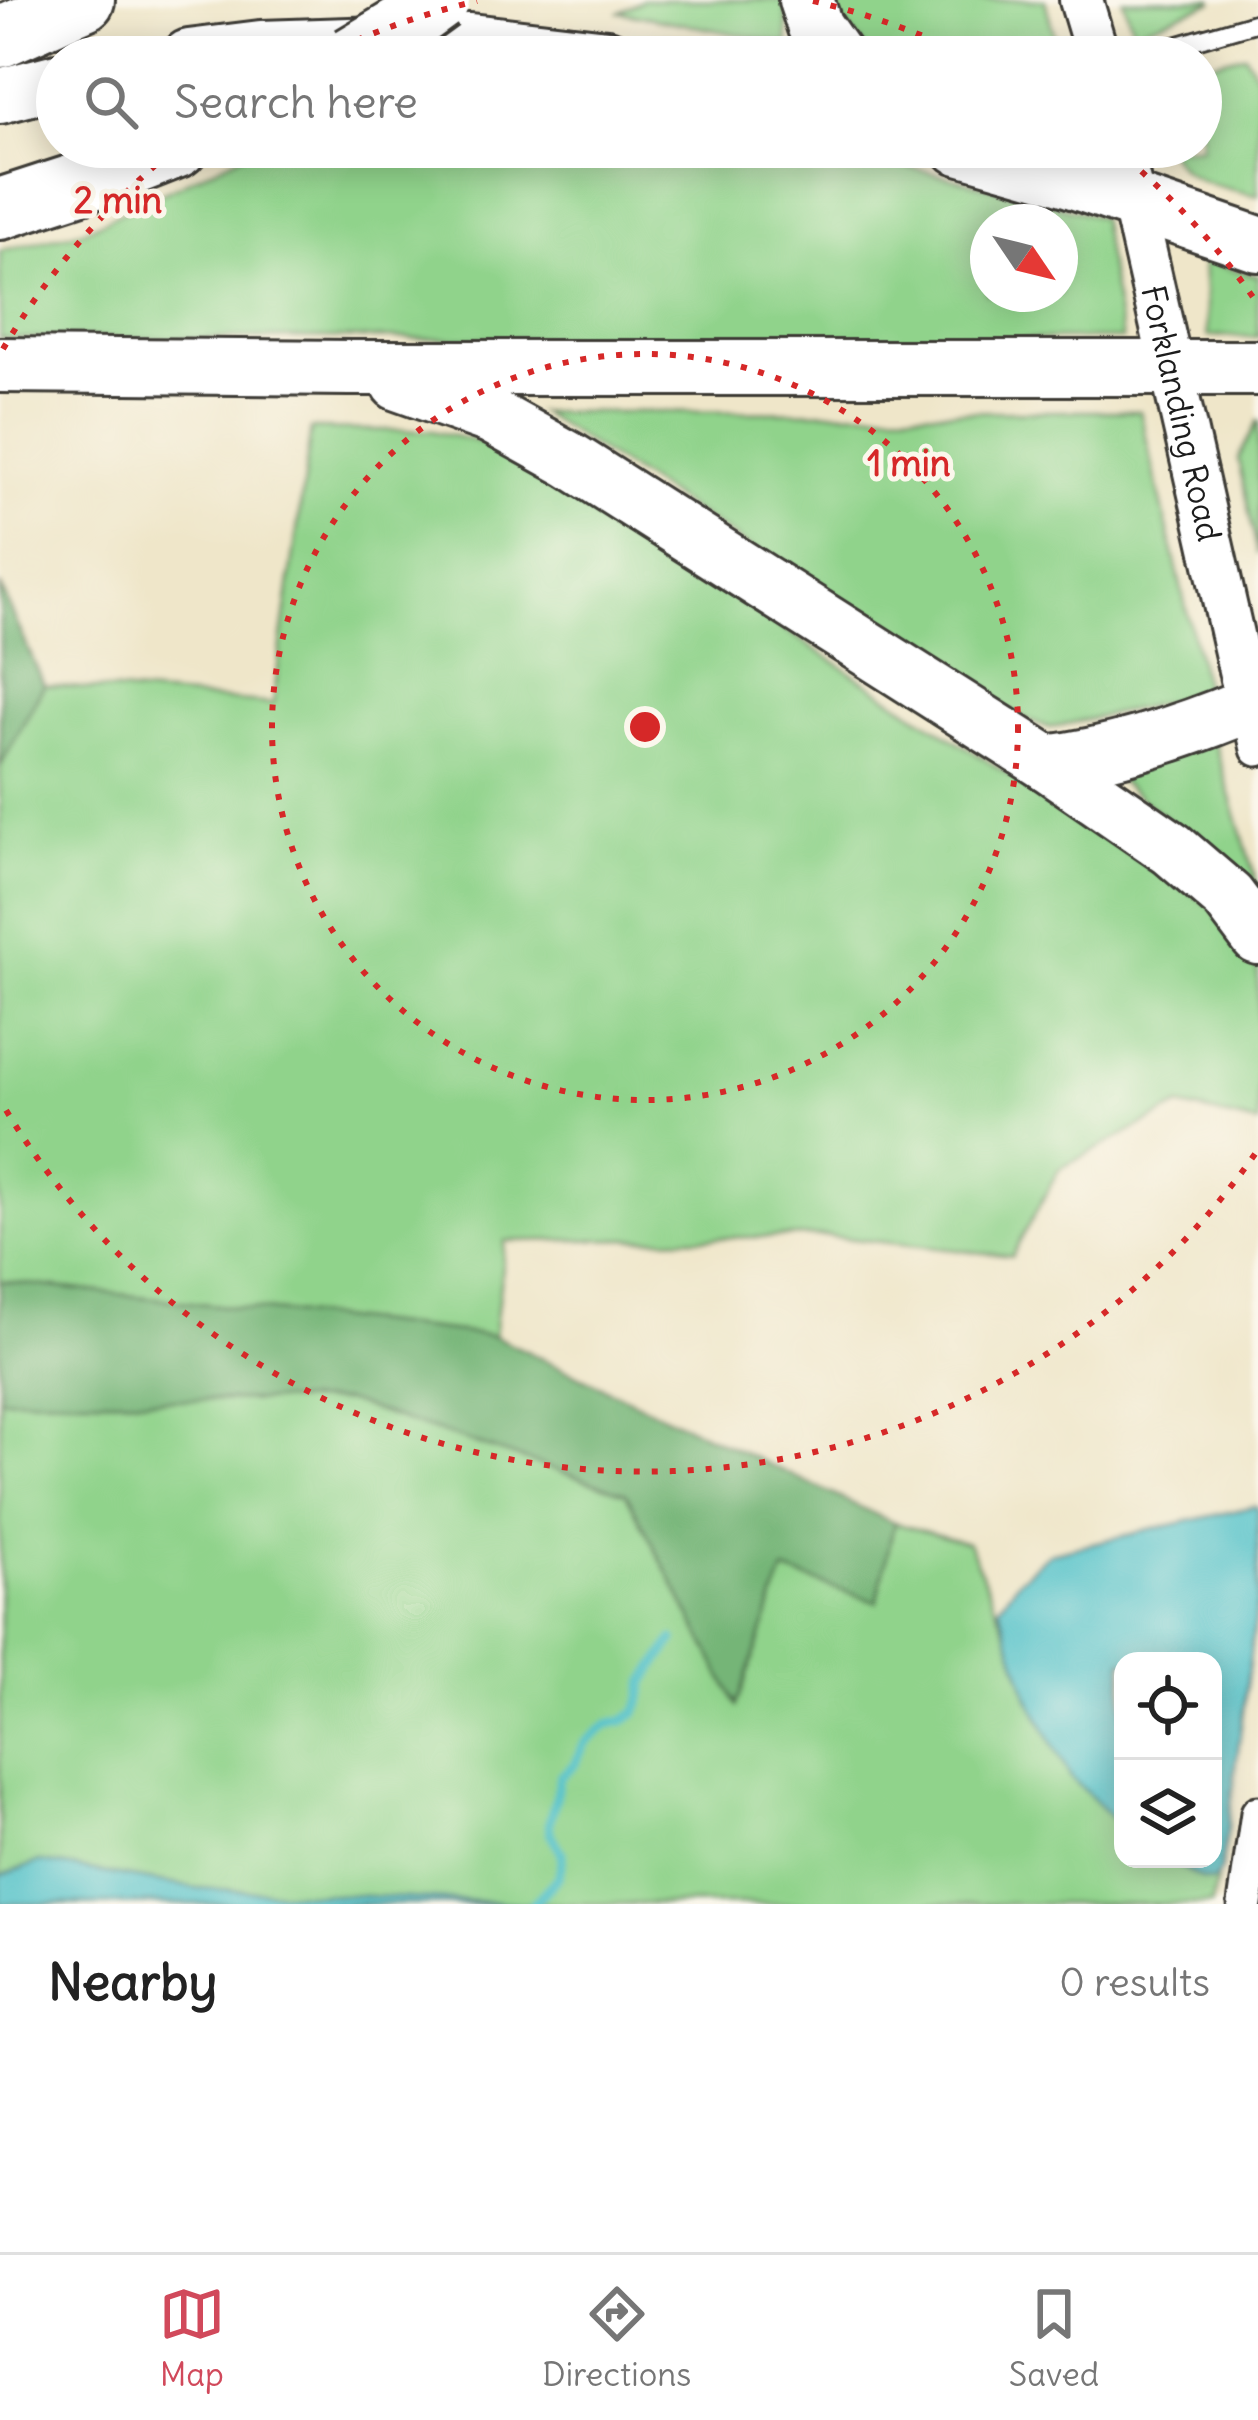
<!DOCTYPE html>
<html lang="en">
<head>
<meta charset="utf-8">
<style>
  :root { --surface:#fff; --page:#f6f6f6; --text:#222; --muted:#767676; --line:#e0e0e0; --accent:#d1495b }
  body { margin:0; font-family:Delius,sans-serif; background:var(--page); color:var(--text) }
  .controls { position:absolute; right:36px; bottom:36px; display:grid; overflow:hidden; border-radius:24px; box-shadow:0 6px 30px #0003 }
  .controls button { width:108px; height:108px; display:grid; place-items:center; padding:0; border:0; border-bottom:3px solid var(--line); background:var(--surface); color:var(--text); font:60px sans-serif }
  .compass { position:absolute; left:970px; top:204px; width:108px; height:108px; border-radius:50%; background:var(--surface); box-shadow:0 6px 30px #0003; rotate:125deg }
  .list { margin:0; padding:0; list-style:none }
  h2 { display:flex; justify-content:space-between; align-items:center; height:156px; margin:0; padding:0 48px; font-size:51px }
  h2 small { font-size:39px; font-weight:400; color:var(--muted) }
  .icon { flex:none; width:66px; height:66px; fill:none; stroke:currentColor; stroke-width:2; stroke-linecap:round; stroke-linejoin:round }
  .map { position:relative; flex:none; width:1258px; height:1904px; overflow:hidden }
  .search { position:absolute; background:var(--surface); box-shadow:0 6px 30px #0003; left:36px; right:36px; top:36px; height:132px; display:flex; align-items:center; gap:30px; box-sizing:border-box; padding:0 42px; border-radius:66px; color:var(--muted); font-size:45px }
  .sheet { height:348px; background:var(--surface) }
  nav { display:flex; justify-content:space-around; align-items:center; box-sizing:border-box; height:168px; border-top:3px solid var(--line); background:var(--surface); font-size:33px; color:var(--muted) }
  nav a { display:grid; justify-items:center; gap:6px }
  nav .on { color:var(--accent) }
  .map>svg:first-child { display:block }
  .green { fill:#90d38b; stroke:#567854; stroke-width:3; fill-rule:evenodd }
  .forest { fill:#74b577; stroke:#48684a; stroke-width:3 }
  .water { fill:#54c2c9; stroke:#386f72; stroke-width:3 }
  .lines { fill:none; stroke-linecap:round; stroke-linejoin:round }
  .stream { stroke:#54c2c9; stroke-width:9 }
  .service-casing { stroke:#3c3a36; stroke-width:22 }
  .minor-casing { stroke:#3c3a36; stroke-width:39 }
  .tertiary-casing { stroke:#3c3a36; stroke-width:48 }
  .trunk-casing { stroke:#3c3a36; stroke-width:60 }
  .motorway-casing { stroke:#3c3a36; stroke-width:66 }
  .service { stroke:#fff; stroke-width:16 }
  .minor { stroke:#fff; stroke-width:33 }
  .tertiary { stroke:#fff; stroke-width:42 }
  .trunk { stroke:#fff; stroke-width:54 }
  .motorway { stroke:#fff; stroke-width:60 }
  .motorway-bridge-casing { stroke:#3c3a36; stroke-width:66; stroke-linecap:butt }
  .motorway-bridge { stroke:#fff; stroke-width:60 }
  .ring { fill:none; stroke:#d62828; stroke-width:6; stroke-dasharray:6 12 }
  .labels { text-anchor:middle; stroke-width:10; stroke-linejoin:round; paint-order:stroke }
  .street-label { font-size:33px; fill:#1c1c1c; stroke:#fbf7ec }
  .centre { fill:#d62828; stroke:#fbf7ec; stroke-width:6 }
  .ring-label { font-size:36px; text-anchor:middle; font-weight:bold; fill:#d62828; stroke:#fbf7ec; stroke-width:10; stroke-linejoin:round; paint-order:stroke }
</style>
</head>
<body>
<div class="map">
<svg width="1258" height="1904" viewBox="0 0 1258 1904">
  <rect width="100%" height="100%" fill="#fbf7ec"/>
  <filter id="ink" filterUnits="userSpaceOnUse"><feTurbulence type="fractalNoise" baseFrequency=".00833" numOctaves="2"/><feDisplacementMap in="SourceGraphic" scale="24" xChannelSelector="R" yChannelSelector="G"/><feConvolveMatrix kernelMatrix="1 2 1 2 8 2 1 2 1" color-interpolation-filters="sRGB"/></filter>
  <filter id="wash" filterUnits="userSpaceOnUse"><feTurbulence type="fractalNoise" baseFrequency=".004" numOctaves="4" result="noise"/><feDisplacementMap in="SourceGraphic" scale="48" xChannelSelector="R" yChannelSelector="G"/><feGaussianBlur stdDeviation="2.7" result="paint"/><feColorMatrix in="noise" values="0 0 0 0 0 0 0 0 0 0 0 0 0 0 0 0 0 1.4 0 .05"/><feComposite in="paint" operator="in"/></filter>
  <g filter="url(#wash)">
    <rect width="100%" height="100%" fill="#efe6c9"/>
    <!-- green -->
    <g class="green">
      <polygon points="643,0 785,0 788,44 620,12"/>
      <polygon points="832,0 1045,0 1060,57 874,57 833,11"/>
      <polygon points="1123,0 1212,0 1213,2 1134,31"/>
      <path d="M1245 54 1258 78V196C1225 187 1180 184 1168 147H1201V65Z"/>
      <path d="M258 147H827L1038 199 1100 218 1122 339 0 338V251L84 230ZM988 222H1060V294H988Z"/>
      <polygon points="1203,261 1258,276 1258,337 1208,336"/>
      <polygon points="1140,411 1206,693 1050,728 1009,713 539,412"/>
      <polygon points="1258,420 1258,555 1238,459"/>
      <polygon points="311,429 432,431 503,447 1241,925 1258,955 1258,1124 1180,1106 1059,1169 1012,1256 825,1236 505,1241 494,1336 0,1281 0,767 44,685 273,704"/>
      <polygon points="1213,737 1258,888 1258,892 1109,773"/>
      <polygon points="0,1398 345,1401 626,1493 737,1704 784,1571 877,1602 894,1523 968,1543 1070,1776 1123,1813 1123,1859 1189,1859 1217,1878 1212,1904 0,1904"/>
    </g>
    <!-- forest -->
    <g class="forest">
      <polygon points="0,585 44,685 0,767"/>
      <polygon points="0,1281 494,1336 894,1523 877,1602 784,1571 737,1705 626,1493 345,1401 0,1398"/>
    </g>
    <!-- water -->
    <g class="water">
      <polygon points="1255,1506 1258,1509 1258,1594 1228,1828 1220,1871 1213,1881 1202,1879 1167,1859 1213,1859 1213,1661 1123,1661 1123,1829 1070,1776 1028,1696 999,1606 1017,1581 1049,1553"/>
      <polygon points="40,1862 196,1888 533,1904 0,1904 0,1876"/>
    </g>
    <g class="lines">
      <!-- stream -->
      <polyline class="stream" points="533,1904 558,1877 562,1862 562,1853 550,1832 549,1823 560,1777 575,1764 585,1743 608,1724 623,1721 636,1712 642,1698 645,1682 674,1640"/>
    </g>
  </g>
  <g filter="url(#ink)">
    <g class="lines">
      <defs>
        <polyline id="service" points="1137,57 1258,22"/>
        <g id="minor">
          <polyline points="1248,705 1258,749"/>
          <polyline points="1245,1904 1258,1813"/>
        </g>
        <g id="tertiary">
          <polyline points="1081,0 1098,57"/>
          <path id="s1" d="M1121 147 1248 705"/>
        </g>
        <g id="trunk">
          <polyline points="806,0 815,27 836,57"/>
          <polyline points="189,57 261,48 470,41 607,57"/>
          <polyline points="0,96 57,81"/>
          <polyline points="959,147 1047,172 1258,244"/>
          <polyline points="0,365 350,368 1258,368"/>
          <polyline points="398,383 491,416 572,461 1047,763 1172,849 1228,897 1258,937"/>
          <path d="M1047 763C1117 754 1183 732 1248 705"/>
        </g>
        <g id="motorway">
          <polyline points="0,37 84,0"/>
          <polyline points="0,209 111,173 177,147"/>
        </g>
      </defs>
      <!-- service casing -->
      <use href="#service" class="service-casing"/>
      <!-- minor casing -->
      <use href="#minor" class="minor-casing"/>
      <!-- tertiary casing -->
      <use href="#tertiary" class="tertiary-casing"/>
      <!-- trunk casing -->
      <use href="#trunk" class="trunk-casing"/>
      <!-- motorway casing -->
      <use href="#motorway" class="motorway-casing"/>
      <!-- service -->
      <use href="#service" class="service"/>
      <!-- minor -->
      <use href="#minor" class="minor"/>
      <!-- tertiary -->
      <use href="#tertiary" class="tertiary"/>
      <!-- trunk -->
      <use href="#trunk" class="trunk"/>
      <!-- motorway -->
      <use href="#motorway" class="motorway"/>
      <defs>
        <polyline id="motorway-bridge" points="352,57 402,27 439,0"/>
      </defs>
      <!-- motorway-bridge casing -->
      <use href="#motorway-bridge" class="motorway-bridge-casing"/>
      <!-- motorway-bridge -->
      <use href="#motorway-bridge" class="motorway-bridge"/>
    </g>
  </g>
  <!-- distance rings -->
  <g class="ring">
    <circle cx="645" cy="727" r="373"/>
    <path d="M1255 1154A745 745 0 0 1 3 1105M3 349A745 745 0 0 1 176 148M324 55A745 745 0 0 1 477 1M813 1A745 745 0 0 1 966 55M1114 148A745 745 0 0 1 1255 300"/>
  </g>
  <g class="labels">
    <!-- street labels -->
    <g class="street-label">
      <text dy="12" stroke="none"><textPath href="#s1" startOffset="273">Forklanding Road</textPath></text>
    </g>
  </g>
  <circle cx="645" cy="727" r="18" class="centre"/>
  <g class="ring-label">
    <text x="118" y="213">2 min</text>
    <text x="909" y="476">1 min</text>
  </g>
</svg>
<div class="controls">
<button><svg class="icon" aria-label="locate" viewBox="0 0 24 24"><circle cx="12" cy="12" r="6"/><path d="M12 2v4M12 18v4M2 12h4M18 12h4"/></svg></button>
<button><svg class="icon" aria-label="layers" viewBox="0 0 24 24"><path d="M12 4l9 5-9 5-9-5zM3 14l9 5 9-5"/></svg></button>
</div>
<svg class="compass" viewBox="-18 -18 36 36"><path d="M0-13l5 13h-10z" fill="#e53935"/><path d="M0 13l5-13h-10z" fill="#767676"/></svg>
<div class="search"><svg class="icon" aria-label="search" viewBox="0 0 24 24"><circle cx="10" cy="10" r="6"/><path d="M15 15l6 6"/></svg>Search here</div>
</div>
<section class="sheet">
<h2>Nearby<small>0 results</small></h2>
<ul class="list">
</ul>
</section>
<nav>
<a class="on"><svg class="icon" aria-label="map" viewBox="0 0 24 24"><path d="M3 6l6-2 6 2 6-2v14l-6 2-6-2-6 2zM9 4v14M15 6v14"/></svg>Map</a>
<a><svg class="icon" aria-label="directions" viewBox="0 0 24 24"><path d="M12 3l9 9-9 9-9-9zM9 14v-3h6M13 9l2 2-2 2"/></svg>Directions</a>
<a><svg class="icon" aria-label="saved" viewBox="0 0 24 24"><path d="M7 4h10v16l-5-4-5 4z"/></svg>Saved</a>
</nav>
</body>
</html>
